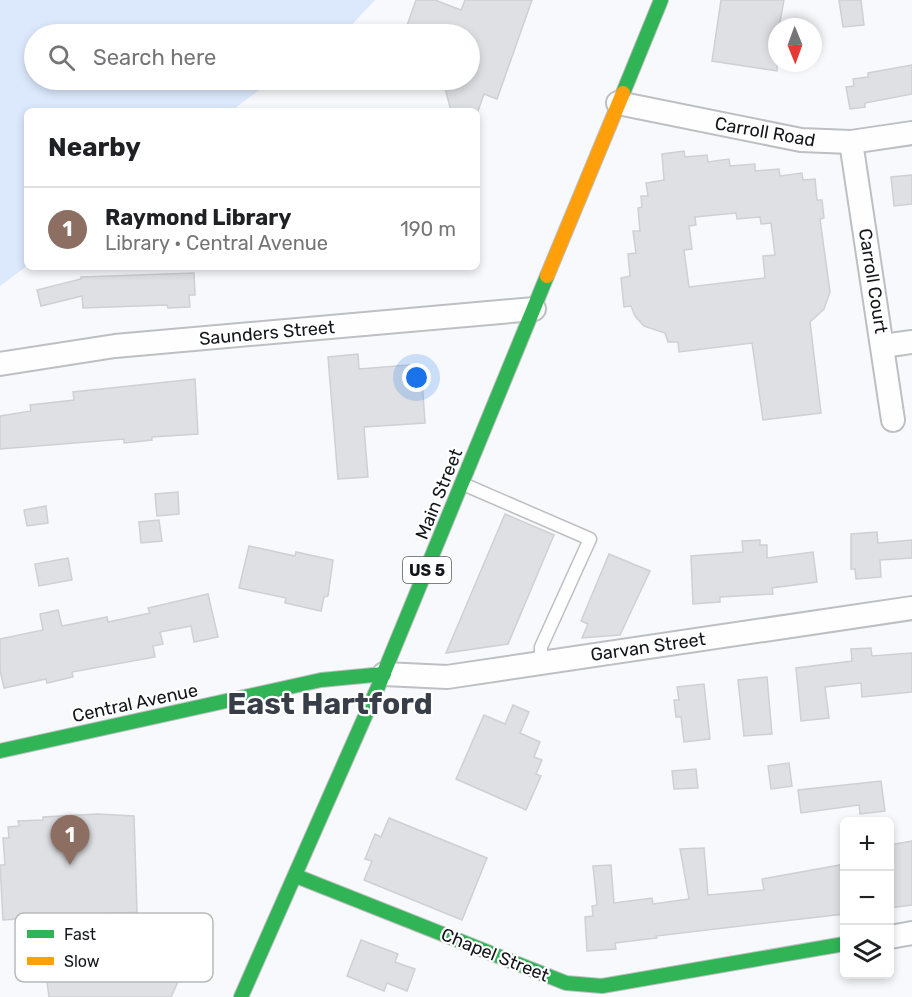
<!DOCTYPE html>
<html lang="en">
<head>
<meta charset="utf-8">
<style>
  :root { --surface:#fff; --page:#f2f2f2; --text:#202124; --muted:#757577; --line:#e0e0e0; --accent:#636569 }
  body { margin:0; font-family:Rubik,sans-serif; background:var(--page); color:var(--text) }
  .controls { position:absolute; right:18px; bottom:18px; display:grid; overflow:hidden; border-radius:9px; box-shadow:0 3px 9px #0003 }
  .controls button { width:54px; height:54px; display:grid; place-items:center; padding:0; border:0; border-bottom:2px solid var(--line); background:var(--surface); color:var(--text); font:30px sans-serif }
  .compass { position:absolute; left:768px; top:18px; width:54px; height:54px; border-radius:50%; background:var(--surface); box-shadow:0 3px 9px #0003; rotate:179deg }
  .you { position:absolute; left:417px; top:378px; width:21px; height:21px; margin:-15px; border:4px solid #fff; border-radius:50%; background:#1a73e8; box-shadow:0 0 0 9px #1a73e833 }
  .badge { display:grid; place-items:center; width:39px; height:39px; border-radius:50%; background:var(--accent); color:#fff; font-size:20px; font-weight:700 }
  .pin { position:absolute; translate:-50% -50px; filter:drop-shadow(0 2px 3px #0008) }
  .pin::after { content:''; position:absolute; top:32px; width:21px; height:18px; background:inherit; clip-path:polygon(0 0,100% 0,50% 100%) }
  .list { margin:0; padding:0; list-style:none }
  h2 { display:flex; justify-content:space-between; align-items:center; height:78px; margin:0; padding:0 24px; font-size:26px }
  h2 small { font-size:20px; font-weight:400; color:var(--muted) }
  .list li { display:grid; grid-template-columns:39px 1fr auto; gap:18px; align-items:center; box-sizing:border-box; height:84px; padding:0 24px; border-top:2px solid var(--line) }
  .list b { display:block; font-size:22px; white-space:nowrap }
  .list p { margin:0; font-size:20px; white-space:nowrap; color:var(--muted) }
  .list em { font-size:20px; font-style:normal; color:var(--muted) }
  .icon { flex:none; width:33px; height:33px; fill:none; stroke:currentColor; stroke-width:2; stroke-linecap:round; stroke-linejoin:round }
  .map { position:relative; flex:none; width:912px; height:997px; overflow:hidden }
  .search { position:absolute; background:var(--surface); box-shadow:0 3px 9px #0003; left:24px; top:24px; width:456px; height:66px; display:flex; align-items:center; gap:15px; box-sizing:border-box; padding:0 21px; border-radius:33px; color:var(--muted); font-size:22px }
  .panel { position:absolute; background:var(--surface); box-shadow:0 3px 9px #0003; left:24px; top:108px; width:456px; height:162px; border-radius:9px }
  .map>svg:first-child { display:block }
  .green { fill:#dce9fd }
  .building { fill:#dee0e4; stroke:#ced0d3; stroke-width:1.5; fill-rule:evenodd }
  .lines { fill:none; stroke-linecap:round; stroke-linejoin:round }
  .lane-casing { stroke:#bdbfc2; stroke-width:15 }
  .street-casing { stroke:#bdbfc2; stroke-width:26 }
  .fast-casing { stroke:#bdbfc2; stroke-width:16 }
  .slow-casing { stroke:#bdbfc2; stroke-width:16 }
  .lane { stroke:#fefeff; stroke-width:12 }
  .street { stroke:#fefeff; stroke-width:22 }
  .fast { stroke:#30b455; stroke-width:14 }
  .slow { stroke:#ff9f0a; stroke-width:14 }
  .labels { text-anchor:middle; stroke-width:4.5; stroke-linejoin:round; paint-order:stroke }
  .shield { fill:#fff; stroke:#5a5c5f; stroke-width:1.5 }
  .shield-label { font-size:16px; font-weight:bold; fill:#14161a }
  .street-label { font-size:18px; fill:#14161a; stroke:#fff }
  .town-label { font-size:30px; font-weight:bold; fill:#383e47; stroke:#fff }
  .key { fill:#fff; stroke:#b8b9ba; stroke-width:1.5 }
  .key-label { font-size:16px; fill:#14161a }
</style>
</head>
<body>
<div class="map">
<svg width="912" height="997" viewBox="0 0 912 997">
  <rect width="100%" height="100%" fill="#f7f9fc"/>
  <!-- green -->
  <polygon class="green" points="0,0 375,0 343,34 34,34 34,80 273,80 231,111 27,111 27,266 0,286"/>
  <!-- building -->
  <g class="building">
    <polygon points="416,0 435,0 461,10 465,0 532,0 497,99 484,94 478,111 451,111 443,80 470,80 470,34 404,34"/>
    <polygon points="721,0 784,0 779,27 777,27 777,71 712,61"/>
    <polygon points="839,0 861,0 864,25 843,27"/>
    <polygon points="912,65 912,94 865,103 865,107 850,109 846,87 854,86 853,79 868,77 868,73"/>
    <path d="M684 151 685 157 707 155 708 162 729 159 730 166 755 164V171L779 169 780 176 802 173 803 180 815 179 817 200H822L824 218 820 219 830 292 824 309 810 322 821 413 763 420 752 343 679 352 678 342H668L665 333 644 326 635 316 631 306 624 307 621 278 630 276 628 254 636 253 633 231H640L638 208 642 207 641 196H648L646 183 664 180 662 154ZM736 213 737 219 760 217 761 224 771 223 775 255 763 256 765 278 689 287 684 250 692 249 689 226 696 225 695 217Z"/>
    <polygon points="912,175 912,204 894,206 891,177"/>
    <polygon points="194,273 195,295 189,295 190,307 168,308 167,305 83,308 82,296 41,306 37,290 81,279 81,277"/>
    <polygon points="358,354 359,369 421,364 425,423 364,427 368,477 338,479 328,357"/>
    <polygon points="195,379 198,434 152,437 152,440 124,443 124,439 0,449 0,416 31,411 30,405 74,400 73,392"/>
    <polygon points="178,492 179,514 157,516 155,494"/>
    <polygon points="46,506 48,523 27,526 24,510"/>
    <polygon points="505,514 554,535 508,644 446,653"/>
    <polygon points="159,520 162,541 141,543 139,522"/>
    <polygon points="877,532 878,543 912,540 912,558 880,560 881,577 856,579 855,569 851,569 851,534"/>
    <polygon points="760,540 760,545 767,545 767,558 813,552 817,582 772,588 773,594 720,597 720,602 693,604 691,556 743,552 742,541"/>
    <polygon points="249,546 295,556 296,552 333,560 328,596 324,597 321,611 285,603 286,598 239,588"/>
    <polygon points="609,554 650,571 620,635 582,638 588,624 581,621"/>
    <polygon points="68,558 72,580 39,586 35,564"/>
    <polygon points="208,594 218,637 194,642 191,626 160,632 163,644 153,646 155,657 72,672 73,677 47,683 46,679 4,688 0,670 0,639 43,630 40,614 58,610 62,626 107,617 108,622 150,613 148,608"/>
    <polygon points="871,648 872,656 912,653 912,692 862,697 861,683 825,687 829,718 801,721 796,668 852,661 851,649"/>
    <polygon points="767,677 772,734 744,736 738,680"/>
    <polygon points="704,684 710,739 684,742 681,717 676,717 674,700 679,700 677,687"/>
    <polygon points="513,705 529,712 520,733 540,742 534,757 542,760 536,774 541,776 526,810 456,779 484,715 505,724"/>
    <polygon points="789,763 792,786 771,789 768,766"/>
    <polygon points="696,769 698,788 674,789 672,771"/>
    <polygon points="881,781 885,811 860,814 859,805 801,813 798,790"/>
    <polygon points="98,814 134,816 137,912 3,920 0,865 5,865 3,838 9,838 8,827 19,826 18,821 43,820 43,817"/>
    <polygon points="389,818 487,858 462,920 364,880 372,861 365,859 375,834 381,837"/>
    <polygon points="912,841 912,905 890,908 890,845"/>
    <polygon points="704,848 708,895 764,890 762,879 840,865 844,914 656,936 657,938 615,943 616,949 587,951 585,917 593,916 592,906 597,905 593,866 611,865 614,903 652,898 653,904 689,899 680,849"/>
    <polygon points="136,939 187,962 171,997 49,997 43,951"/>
    <polygon points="361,940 398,954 395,962 415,969 407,991 387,983 384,991 347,976"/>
  </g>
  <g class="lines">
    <defs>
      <polyline id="lane" points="463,484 590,539 541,647 541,663"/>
      <g id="street">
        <polyline points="618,103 801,140 851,142 912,133"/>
        <polyline points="851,142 893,420"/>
        <polyline points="883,346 912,342"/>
        <polyline points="0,364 115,346 534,309"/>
        <polyline points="384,674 447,677 912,608"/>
        <polyline points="890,937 912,933"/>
      </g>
      <g id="fast">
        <polyline points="623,93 661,0"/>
        <polyline points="0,751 321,680 384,674"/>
        <polyline points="296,876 566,983 602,986 844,944"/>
        <polyline points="241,997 378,687 547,276"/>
      </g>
      <polyline id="slow" points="547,276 623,93"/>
    </defs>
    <!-- lane casing -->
    <use href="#lane" class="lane-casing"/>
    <!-- street casing -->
    <use href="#street" class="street-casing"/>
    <!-- fast casing -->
    <use href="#fast" class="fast-casing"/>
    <!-- slow casing -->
    <use href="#slow" class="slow-casing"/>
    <!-- lane -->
    <use href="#lane" class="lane"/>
    <!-- street -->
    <use href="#street" class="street"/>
    <!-- fast -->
    <use href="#fast" class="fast"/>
    <!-- slow -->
    <use href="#slow" class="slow"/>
  </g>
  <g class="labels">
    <!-- shield labels -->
    <rect class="shield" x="403" y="557" width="48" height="26" rx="4.5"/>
    <g class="shield-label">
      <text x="427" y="576">US 5</text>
    </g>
    <!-- street labels -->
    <g class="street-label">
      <text transform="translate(765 132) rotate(10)" y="6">Carroll Road</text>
      <text transform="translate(873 281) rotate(81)" y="6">Carroll Court</text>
      <text transform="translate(267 333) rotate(-5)" y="6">Saunders Street</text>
      <text transform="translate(439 494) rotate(-68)" y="6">Main Street</text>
      <text transform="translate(648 647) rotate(-8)" y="6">Garvan Street</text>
      <text transform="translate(135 703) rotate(-12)" y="6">Central Avenue</text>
      <text transform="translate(495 955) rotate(22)" y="6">Chapel Street</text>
    </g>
    <!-- town labels -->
    <g class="town-label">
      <text x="330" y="714">East Hartford</text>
    </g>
  </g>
  <!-- legend -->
  <rect x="15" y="913" width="198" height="69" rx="9" class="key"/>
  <rect x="27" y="930" width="27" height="8" fill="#30b455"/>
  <rect x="27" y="957" width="27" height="8" fill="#ff9f0a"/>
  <g class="key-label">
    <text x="64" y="940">Fast</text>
    <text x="64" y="967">Slow</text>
  </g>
</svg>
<div class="controls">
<button>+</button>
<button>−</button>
<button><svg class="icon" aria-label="layers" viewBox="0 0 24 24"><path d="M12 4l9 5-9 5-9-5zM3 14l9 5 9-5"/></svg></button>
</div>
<svg class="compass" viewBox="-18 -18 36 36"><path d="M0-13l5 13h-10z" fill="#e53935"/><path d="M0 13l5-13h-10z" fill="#757577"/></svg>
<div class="you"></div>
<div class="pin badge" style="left:70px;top:865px;background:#8d6e63">1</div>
<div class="search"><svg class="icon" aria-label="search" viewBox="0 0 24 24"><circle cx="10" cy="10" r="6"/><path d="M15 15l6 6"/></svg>Search here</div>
<section class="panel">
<h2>Nearby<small></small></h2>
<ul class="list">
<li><span class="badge" style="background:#8d6e63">1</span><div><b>Raymond Library</b><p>Library · Central Avenue</p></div><em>190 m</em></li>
</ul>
</section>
</div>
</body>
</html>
